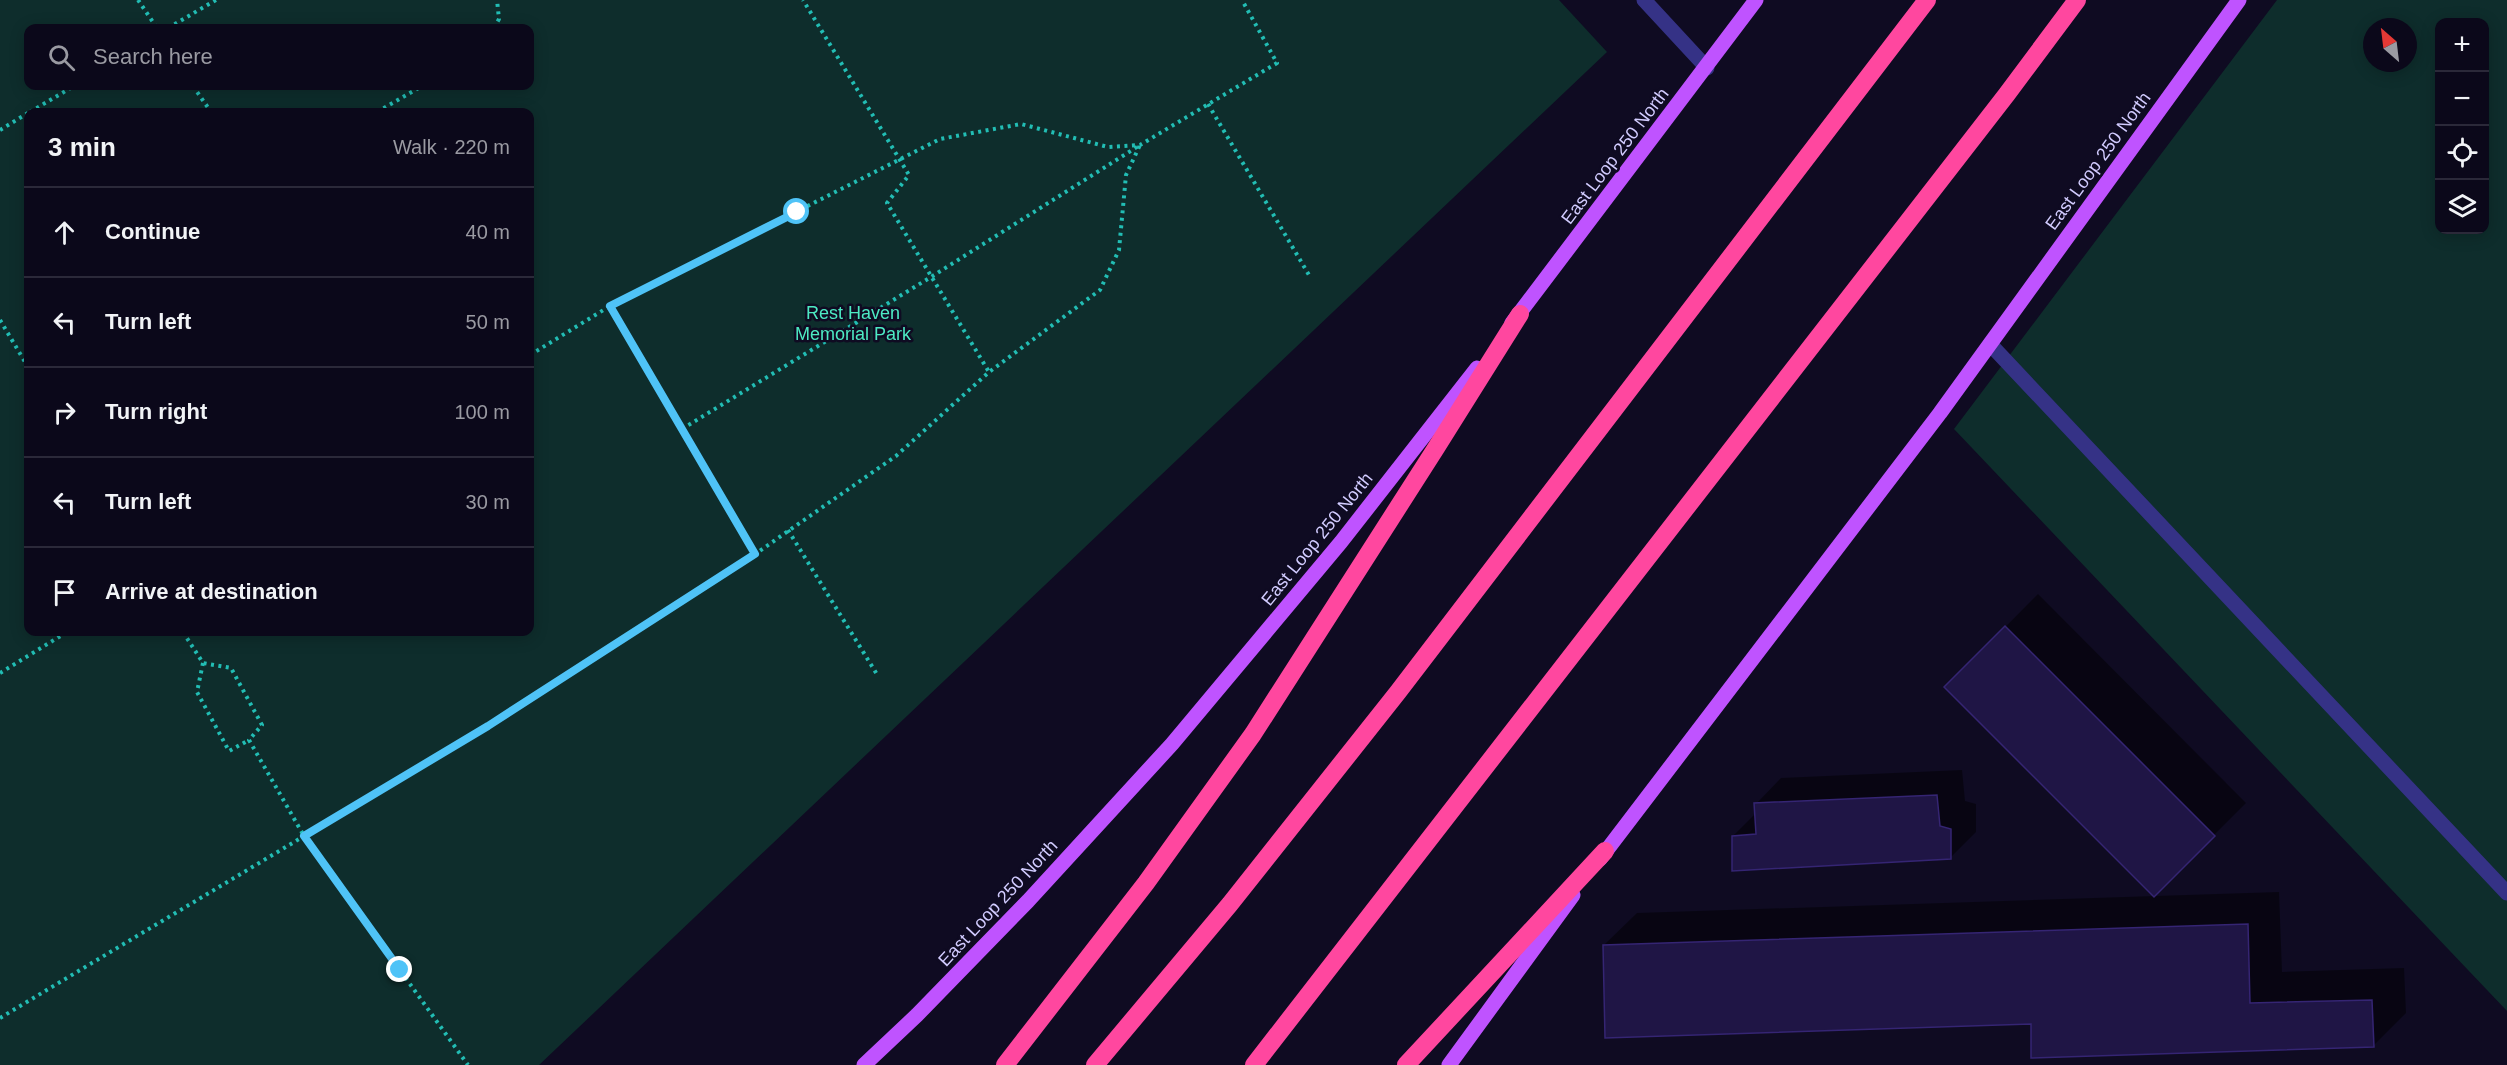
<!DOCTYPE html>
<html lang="en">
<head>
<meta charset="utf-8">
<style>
  :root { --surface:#0b081a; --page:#191627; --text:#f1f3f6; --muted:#9a9aa2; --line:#2b2939 }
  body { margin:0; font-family:Helvetica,sans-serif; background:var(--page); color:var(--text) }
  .controls { position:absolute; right:18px; top:18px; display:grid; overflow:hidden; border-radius:12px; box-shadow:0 3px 15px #0003 }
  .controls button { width:54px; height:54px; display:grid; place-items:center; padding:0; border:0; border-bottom:2px solid var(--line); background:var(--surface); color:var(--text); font:30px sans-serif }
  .compass { position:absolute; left:2363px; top:18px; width:54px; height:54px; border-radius:50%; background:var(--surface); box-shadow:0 3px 15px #0003; rotate:332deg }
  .stop { position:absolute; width:18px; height:18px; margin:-14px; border:4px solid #4fc3f7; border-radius:50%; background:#fff }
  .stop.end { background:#4fc3f7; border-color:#fff; box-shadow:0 2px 6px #0008 }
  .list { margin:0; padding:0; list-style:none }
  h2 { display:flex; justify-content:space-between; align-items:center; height:78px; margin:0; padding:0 24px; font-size:26px }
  h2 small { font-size:20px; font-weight:400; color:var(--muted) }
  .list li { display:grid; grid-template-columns:39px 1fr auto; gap:18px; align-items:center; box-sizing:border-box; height:90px; padding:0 24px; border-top:2px solid var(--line) }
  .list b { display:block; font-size:22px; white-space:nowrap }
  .list em { font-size:20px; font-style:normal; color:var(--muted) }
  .icon { flex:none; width:33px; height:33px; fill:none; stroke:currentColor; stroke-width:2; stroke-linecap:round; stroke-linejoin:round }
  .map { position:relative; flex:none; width:2507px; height:1065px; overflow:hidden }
  .search { position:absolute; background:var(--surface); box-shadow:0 3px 15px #0003; left:24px; top:24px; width:510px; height:66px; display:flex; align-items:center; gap:15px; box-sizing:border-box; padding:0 21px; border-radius:12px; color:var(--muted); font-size:22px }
  .panel { position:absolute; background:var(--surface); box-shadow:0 3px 15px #0003; left:24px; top:108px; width:510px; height:528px; border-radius:12px }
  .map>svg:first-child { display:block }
  .green { fill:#0e2d2c; fill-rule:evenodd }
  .shadow { fill:#0007 }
  .building { fill:#1f1545; stroke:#352573; stroke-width:1.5 }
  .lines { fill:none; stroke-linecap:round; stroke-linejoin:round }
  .path { stroke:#22bdb4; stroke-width:4; stroke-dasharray:3 4.5; stroke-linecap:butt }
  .minor { stroke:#353286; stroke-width:15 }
  .major { stroke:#bf53ff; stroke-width:15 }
  .highway { stroke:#ff479f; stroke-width:18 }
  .route { stroke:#4fc3f7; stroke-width:8 }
  .labels { text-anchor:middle; stroke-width:5; stroke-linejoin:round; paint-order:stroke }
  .street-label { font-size:18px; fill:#d2ccff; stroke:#0f0b22 }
  .park-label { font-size:18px; fill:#4deac3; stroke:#0f0b22 }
</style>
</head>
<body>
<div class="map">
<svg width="2507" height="1065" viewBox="0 0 2507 1065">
  <rect width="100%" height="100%" fill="#0f0b22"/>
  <!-- green -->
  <g class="green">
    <path d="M0 0H1559L1607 52 539 1065H0ZM28 28H530V86H28ZM28 112H530V632H28Z"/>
    <path d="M2277 0H2507V1011L1954 429ZM2440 22H2484V230H2440ZM2372 27H2408V63H2372Z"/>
  </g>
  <!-- shadow -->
  <g class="shadow">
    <polygon points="2038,594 2246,803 2154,895 1946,687"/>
    <polygon points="1962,770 1965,801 1976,804 1976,832 1950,858 1733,836 1756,813 1756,804 1781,778"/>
    <polygon points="2279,892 2282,972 2404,968 2406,1013 2373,1046 2032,1023 1604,945 1637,913"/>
  </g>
  <!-- building -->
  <g class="building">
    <polygon points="2005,626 2215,836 2154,897 1944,687"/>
    <polygon points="1937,795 1940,826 1951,829 1951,859 1732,871 1732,836 1756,834 1754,803"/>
    <polygon points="2248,924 2250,1003 2372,1000 2374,1047 2031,1058 2031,1024 1605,1038 1603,945"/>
  </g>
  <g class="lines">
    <!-- path -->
    <g class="path">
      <polyline points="138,0 157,28"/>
      <polyline points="168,28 216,0"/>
      <polyline points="494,28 499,19 497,0"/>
      <polyline points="193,86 211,112"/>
      <polyline points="1208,104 1309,275"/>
      <polyline points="30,112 74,86"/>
      <polyline points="377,112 422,86"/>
      <polyline points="0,130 28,113"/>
      <polyline points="610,306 755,553"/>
      <polyline points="0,320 28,367"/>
      <polyline points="530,355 610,306 940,139 1021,124 1108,147 1140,145 1277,63 1242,0"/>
      <polyline points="682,429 931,277 1140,145 1126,175 1119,250 1100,290 989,372"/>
      <polyline points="788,530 878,676"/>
      <polyline points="183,632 203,663 231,668 262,725 249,740 304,836 468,1065"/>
      <polyline points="203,663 197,692 229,751 249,740"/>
      <polyline points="0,673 67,632"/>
      <polyline points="0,1018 488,726 725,575 896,456 989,372 887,203 909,175 803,0"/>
    </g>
    <!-- minor -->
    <g class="minor">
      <polyline points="1644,0 1707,68"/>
      <polyline points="1990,344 2507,893"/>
    </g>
    <!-- major -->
    <g class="major">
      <polyline points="1512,323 1756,0"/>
      <polyline points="1600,859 1940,413 2239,0"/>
      <polyline points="864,1065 917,1015 1028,901 1172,744 1341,542 1477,368"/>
      <polyline points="1449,1065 1573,895"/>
    </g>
    <!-- highway -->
    <g class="highway">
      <polyline points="1005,1065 1146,883 1253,734 1436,448 1520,314"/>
      <polyline points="1095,1065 1230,904 1398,692 1927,0"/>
      <polyline points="1254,1065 2007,94 2077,0"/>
      <polyline points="1406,1065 1605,851"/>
    </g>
  </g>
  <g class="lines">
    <!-- route -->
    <polyline class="route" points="400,970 304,836 488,726 755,554 610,306 797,212"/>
  </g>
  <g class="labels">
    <!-- street labels -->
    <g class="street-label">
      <text transform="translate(1615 156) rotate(-53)" y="6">East Loop 250 North</text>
      <text transform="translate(2098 161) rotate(-54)" y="6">East Loop 250 North</text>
      <text transform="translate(1317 539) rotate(-51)" y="6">East Loop 250 North</text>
      <text transform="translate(998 903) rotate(-47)" y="6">East Loop 250 North</text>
    </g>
    <!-- park labels -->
    <g class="park-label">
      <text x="853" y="319">Rest Haven<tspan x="853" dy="21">Memorial Park</tspan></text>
    </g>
  </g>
</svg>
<div class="controls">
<button>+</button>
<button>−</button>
<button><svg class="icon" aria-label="locate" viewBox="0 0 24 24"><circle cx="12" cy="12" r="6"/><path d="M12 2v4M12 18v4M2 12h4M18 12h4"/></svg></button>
<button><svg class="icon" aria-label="layers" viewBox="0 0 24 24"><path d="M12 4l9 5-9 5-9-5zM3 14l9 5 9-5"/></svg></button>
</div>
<svg class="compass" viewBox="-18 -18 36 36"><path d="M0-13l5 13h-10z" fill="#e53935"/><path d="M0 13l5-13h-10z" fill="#9a9aa2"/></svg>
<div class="stop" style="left:797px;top:212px"></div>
<div class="stop end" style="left:400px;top:970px"></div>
<div class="search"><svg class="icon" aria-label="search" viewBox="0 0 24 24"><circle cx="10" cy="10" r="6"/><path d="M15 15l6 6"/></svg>Search here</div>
<section class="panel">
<h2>3 min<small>Walk · 220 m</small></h2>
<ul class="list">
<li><svg class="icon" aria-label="ahead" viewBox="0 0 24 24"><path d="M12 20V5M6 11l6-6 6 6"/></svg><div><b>Continue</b></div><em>40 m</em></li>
<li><svg class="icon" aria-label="left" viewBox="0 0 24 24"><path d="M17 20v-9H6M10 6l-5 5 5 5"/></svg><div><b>Turn left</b></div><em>50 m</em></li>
<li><svg class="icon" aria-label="right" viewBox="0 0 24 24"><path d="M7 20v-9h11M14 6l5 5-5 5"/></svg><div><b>Turn right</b></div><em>100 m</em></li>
<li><svg class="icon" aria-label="left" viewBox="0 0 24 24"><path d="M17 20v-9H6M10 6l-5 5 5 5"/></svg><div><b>Turn left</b></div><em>30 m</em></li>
<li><svg class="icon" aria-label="arrive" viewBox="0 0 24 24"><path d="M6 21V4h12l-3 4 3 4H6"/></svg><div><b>Arrive at destination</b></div></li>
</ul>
</section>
</div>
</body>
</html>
